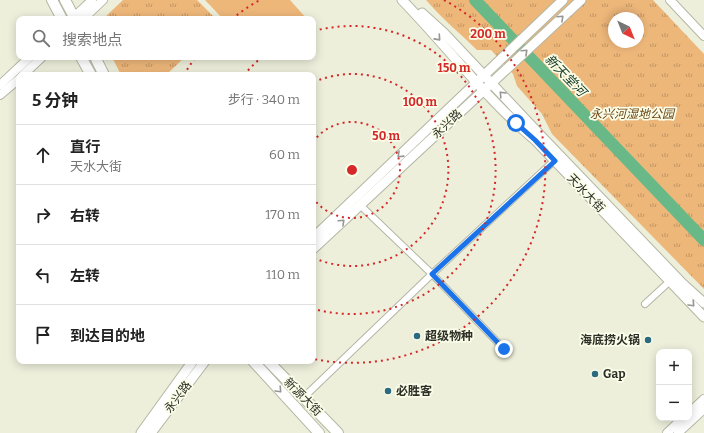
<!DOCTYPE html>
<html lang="zh">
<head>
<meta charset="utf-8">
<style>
  :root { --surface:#fff; --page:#f2f2f2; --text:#222; --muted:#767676; --line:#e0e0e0 }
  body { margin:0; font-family:Bitter,"Noto Sans SC",serif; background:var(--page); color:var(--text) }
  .controls { position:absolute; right:12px; bottom:12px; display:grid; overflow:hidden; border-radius:8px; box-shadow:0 2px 10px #0003 }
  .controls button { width:36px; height:36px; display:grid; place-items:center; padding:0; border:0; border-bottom:1px solid var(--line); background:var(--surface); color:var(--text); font:20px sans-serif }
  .compass { position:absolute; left:608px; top:12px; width:36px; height:36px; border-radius:50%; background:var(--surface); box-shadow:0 2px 10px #0003; rotate:137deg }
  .stop { position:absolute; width:12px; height:12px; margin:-9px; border:3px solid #1a73e8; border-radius:50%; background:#fff }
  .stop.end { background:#1a73e8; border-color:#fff; box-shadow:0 1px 4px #0008 }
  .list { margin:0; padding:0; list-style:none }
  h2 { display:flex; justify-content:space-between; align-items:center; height:52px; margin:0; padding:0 16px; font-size:17px }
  h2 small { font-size:13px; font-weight:400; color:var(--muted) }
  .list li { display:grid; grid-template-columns:26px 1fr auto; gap:12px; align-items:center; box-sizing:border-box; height:60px; padding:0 16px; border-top:1px solid var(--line) }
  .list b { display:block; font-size:15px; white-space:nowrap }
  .list p { margin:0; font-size:13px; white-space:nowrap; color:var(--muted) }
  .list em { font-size:13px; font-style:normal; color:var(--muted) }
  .icon { flex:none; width:22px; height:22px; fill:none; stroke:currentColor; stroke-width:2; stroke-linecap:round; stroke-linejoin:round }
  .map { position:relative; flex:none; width:704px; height:433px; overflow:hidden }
  .search { position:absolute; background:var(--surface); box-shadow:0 2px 10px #0003; left:16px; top:16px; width:300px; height:44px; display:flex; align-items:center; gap:10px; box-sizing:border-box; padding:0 14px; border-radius:8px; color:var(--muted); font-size:15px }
  .panel { position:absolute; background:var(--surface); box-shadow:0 2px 10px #0003; left:16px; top:72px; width:300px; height:292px; border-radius:8px }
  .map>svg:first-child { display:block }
  .park { fill:url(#park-tufts); fill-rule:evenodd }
  .pitch { fill:#eeb77a }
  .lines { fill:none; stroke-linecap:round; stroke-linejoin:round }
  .river { stroke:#68b888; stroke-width:12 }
  .minor-casing { stroke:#b4b7a3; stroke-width:8 }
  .tertiary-casing { stroke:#b4b7a3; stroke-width:10 }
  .secondary-casing { stroke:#b4b7a3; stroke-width:11 }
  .primary-casing { stroke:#b4b7a3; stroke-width:12 }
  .minor { stroke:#fff; stroke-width:6 }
  .tertiary { stroke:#fff; stroke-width:8 }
  .secondary { stroke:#fff; stroke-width:9 }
  .primary { stroke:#fff; stroke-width:10 }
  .oneway { stroke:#969692 }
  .route { stroke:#1a73e8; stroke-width:5 }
  .ring { fill:none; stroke:#d62828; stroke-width:2; stroke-dasharray:2 4 }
  .poi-dot { fill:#2b6a7f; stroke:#fafde8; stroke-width:1.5 }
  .labels { text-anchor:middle; stroke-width:3.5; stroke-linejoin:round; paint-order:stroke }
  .park-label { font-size:12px; font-style:italic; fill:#6d4615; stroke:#fafde8 }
  .street-label { font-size:12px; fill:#2d2e26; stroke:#fafde8 }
  .poi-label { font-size:12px; font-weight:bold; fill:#2d2e26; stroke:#fafde8; text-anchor:start }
  .water-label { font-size:13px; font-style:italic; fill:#143723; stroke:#fafde8 }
  .centre { fill:#d62828; stroke:#fafde8; stroke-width:2 }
  .ring-label { font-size:12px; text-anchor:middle; font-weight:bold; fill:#d62828; stroke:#fafde8; stroke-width:3.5; stroke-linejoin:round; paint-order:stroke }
</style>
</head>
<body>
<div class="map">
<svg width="704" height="433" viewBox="0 0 704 433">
  <defs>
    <pattern id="park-tufts" width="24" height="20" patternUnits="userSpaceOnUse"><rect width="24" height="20" fill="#eeb77a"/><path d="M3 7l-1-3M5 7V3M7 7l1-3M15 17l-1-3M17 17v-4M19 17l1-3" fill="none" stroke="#c19564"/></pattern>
  </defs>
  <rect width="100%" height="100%" fill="#edefdb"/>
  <!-- park -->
  <g class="park">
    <polygon points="123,0 197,0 216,19 103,19"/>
    <path d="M426 0H653L704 54V289L552 134 542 114 517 86 513 74 491 50H477C460 33 441 18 426 0ZM614 18H638V42H614Z"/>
    <polygon points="112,57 185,57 166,75 121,75"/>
  </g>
  <!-- pitch -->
  <polygon class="pitch" points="205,0 290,0 307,19 223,19"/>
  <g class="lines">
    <!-- river -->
    <polyline class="river" points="475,0 704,240"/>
    <defs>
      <g id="minor">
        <polyline points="360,205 432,274 504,349"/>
        <polyline points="645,304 670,281"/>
        <polyline points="303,398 432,274 555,160"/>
      </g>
      <g id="tertiary">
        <polyline points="670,0 704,36"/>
        <polyline points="72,19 92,0"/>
        <polyline points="83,19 103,0"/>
        <polyline points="23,75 42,57"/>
        <polyline points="0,85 30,57"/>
        <polyline points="0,95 19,79"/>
        <polyline points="689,413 704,399"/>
        <polyline points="667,433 683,418"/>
        <polyline points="678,433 704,409"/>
      </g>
      <g id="secondary">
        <path d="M402 0C447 46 486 99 535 140L704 317"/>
        <polyline points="422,13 444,33 543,138 682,283 704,303"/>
        <polyline points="313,238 563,0"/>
        <polyline points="313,249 581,0"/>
        <polyline points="141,433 193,361"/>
        <polyline points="151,433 205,361"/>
      </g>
      <g id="primary">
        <polyline points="52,0 62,19"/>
        <polyline points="65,0 75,19"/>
        <polyline points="81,57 91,75"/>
        <polyline points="95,57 104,75"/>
        <polyline points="253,361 319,433"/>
        <polyline points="268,361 338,433"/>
      </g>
    </defs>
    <!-- minor casing -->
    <use href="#minor" class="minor-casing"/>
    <!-- tertiary casing -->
    <use href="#tertiary" class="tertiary-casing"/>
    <!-- secondary casing -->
    <use href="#secondary" class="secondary-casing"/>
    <!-- primary casing -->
    <use href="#primary" class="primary-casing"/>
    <!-- minor -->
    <use href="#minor" class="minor"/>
    <!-- tertiary -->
    <use href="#tertiary" class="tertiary"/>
    <!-- secondary -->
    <use href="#secondary" class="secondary"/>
    <!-- primary -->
    <use href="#primary" class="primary"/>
  </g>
  <!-- one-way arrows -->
  <defs><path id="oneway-chevron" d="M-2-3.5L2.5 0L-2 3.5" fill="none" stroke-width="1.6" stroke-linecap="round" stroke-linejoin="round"/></defs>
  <g class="oneway">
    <use href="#oneway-chevron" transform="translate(561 18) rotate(-43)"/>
    <use href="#oneway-chevron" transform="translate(438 38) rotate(48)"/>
    <use href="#oneway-chevron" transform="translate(525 52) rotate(-43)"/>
    <use href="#oneway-chevron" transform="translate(502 94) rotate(-133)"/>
    <use href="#oneway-chevron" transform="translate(400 155) rotate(136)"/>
    <use href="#oneway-chevron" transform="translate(342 222) rotate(-43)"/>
    <use href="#oneway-chevron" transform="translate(692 304) rotate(47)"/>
    <use href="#oneway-chevron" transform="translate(279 390) rotate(47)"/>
  </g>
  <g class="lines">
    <!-- route -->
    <polyline class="route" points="504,349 432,274 555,161 535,140 516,123"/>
  </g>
  <!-- distance rings -->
  <g class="ring">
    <path d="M313 142A48 48 0 1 1 313 198"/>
    <path d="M314 82A96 96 0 1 1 314 258"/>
    <path d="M244 75A144 144 0 0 1 262 57M314 31A144 144 0 1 1 314 309"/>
    <path d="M184 75A193 193 0 0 1 195 58M232 19A193 193 0 0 1 260 0M444 0A193 193 0 0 1 314 359"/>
  </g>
  <!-- markers -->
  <g class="poi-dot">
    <circle cx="417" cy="336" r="4"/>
    <circle cx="648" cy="340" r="4"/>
    <circle cx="595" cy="374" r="4"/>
    <circle cx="388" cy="391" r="4"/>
  </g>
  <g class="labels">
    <!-- park labels -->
    <g class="park-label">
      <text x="632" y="118">永兴河湿地公园</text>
    </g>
    <!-- street labels -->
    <g class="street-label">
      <text transform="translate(447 124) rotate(-43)" y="4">永兴路</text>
      <text transform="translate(586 193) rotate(46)" y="4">天水大街</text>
      <text transform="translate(178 397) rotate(-53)" y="4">永兴路</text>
      <text transform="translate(303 397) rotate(45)" y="4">新源大街</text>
    </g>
    <!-- poi labels -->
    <g class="poi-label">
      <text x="425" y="340">超级物种</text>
      <text x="640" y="344" text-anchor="end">海底捞火锅</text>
      <text x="603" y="378">Gap</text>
      <text x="396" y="395">必胜客</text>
    </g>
    <!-- water labels -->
    <g class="water-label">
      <text transform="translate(566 75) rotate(46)" y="5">新天堂河</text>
    </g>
  </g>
  <circle cx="352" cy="170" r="6" class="centre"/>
  <g class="ring-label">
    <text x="488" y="38">200 m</text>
    <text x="454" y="72">150 m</text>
    <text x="420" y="106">100 m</text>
    <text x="386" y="140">50 m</text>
  </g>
</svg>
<div class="controls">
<button>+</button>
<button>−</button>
</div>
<svg class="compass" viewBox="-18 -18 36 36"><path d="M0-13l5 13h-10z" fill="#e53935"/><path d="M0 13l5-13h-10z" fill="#767676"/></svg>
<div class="stop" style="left:516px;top:123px"></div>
<div class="stop end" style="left:504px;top:349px"></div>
<div class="search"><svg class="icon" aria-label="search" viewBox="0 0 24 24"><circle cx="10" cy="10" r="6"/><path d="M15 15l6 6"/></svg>搜索地点</div>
<section class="panel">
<h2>5 分钟<small>步行 · 340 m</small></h2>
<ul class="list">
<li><svg class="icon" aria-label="ahead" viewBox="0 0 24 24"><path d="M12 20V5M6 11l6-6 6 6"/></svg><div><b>直行</b><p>天水大街</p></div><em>60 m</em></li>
<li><svg class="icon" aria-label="right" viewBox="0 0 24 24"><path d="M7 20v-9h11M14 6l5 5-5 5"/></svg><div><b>右转</b></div><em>170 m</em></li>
<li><svg class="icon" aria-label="left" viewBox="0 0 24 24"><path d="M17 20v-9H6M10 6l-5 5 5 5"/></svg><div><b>左转</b></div><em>110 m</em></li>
<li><svg class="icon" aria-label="arrive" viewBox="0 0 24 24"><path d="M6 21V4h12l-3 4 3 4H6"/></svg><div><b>到达目的地</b></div></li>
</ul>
</section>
</div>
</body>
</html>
